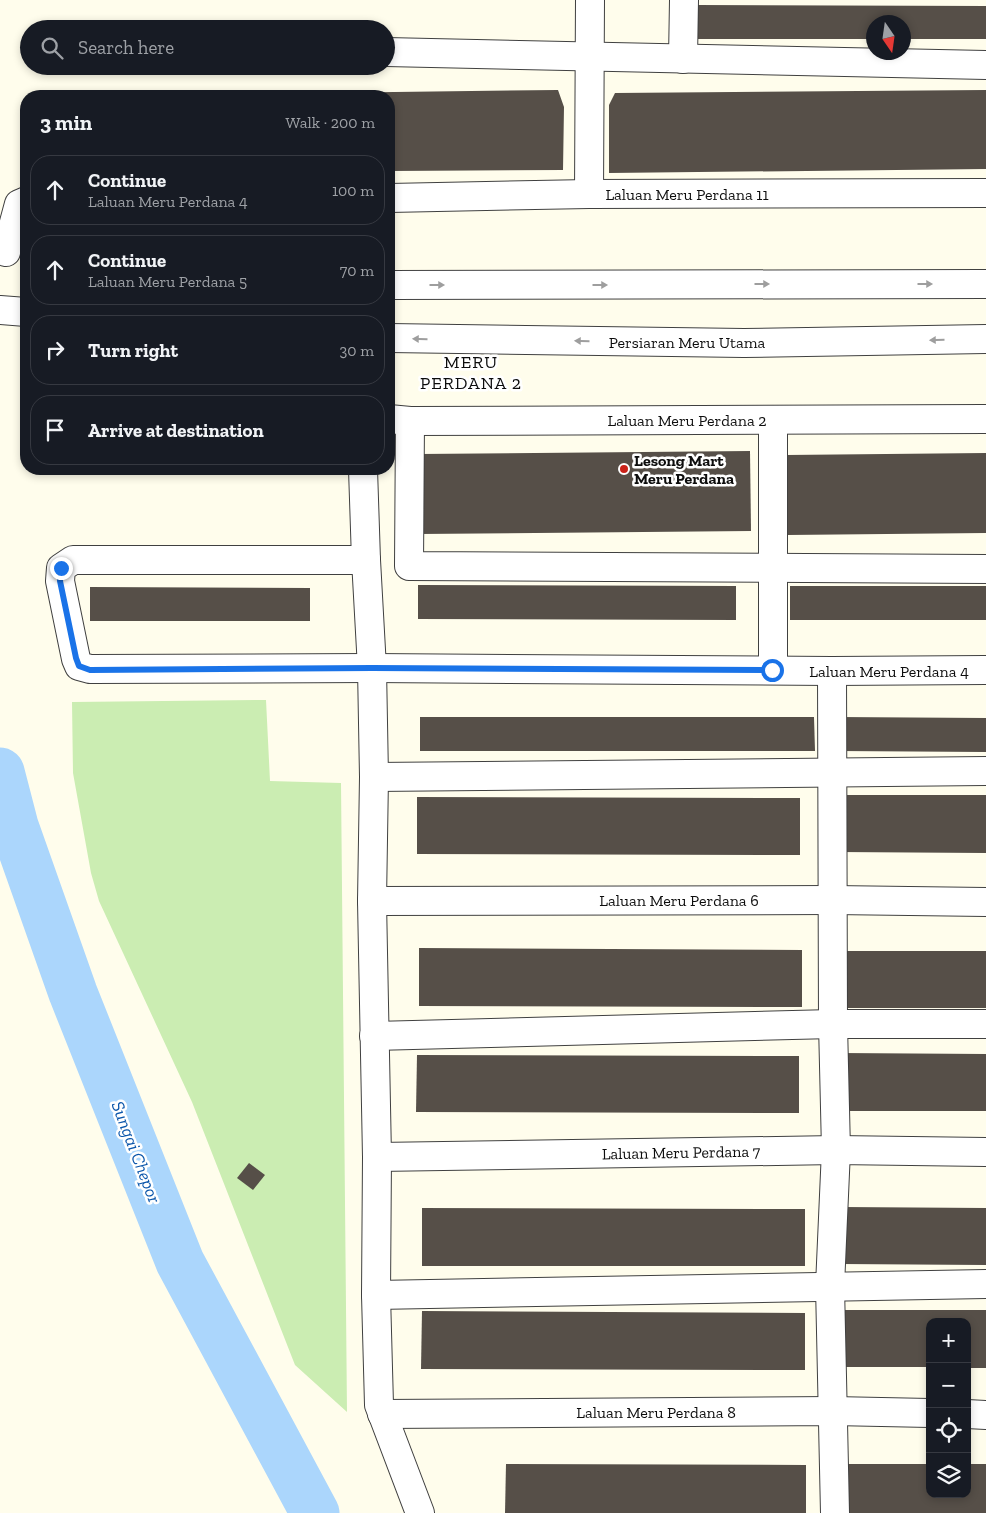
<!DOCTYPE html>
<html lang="en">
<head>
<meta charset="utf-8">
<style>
  :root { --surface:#171b24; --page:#242831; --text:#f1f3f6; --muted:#9ea1a6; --line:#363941 }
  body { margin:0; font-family:"Zilla Slab",serif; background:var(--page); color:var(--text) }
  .controls { position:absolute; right:15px; bottom:15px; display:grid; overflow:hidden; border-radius:10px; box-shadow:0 2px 8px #0003 }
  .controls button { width:45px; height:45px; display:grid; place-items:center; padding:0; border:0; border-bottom:1px solid var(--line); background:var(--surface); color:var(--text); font:25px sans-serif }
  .compass { position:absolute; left:866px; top:15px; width:45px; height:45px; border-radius:50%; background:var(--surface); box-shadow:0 2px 8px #0003; rotate:167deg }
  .stop { position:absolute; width:15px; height:15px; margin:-11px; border:4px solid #1a73e8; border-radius:50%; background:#fff }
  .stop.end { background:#1a73e8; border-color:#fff; box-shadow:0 1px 5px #0008 }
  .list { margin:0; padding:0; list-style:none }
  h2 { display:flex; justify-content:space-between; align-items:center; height:65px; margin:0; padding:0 20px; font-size:21px }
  h2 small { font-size:16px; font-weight:400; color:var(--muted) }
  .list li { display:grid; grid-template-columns:32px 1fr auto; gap:15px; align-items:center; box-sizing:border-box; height:70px; margin:0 10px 10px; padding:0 10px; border:1px solid var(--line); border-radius:20px }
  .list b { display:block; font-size:19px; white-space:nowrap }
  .list p { margin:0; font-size:16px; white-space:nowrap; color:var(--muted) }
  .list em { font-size:16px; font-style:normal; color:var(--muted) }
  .icon { flex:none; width:28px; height:28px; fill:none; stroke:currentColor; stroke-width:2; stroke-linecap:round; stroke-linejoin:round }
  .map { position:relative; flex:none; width:986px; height:1513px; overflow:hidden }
  .search { position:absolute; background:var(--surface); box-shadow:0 2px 8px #0003; left:20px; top:20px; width:375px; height:55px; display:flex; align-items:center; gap:12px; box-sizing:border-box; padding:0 18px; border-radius:28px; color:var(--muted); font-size:19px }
  .panel { position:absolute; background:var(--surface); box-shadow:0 2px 8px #0003; left:20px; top:90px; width:375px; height:385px; border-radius:20px }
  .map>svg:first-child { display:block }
  .green { fill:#cbedb2 }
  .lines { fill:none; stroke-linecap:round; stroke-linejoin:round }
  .river { stroke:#abd6fc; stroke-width:49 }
  .building { fill:#564f48 }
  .minor-casing { stroke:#404040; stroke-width:30 }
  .minor { stroke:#fff; stroke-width:28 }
  .oneway { fill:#9e9e9e }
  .route { stroke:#1a73e8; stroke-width:6 }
  .poi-dot { fill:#ca2118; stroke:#fff; stroke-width:2 }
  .labels { text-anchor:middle; stroke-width:5; stroke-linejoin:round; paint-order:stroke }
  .street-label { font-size:16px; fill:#0d0d0d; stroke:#fff }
  .poi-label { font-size:16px; font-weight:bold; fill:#0d0d0d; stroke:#fff; text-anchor:start }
  .neighbourhood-label { font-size:18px; letter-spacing:1px; fill:#0d0d0d; stroke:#fff }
  .water-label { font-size:18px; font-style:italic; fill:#0a55aa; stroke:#fff }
</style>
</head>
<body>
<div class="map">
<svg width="986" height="1513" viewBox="0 0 986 1513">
  <rect width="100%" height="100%" fill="#fffdec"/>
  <!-- green -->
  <polygon class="green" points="266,700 270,781 341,783 347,1412 295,1365 192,1102 99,901 91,873 73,773 72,702"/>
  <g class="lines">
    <!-- river -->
    <polyline class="river" points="0,772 14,826 73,993 180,1262 315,1513"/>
  </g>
  <!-- building -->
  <g class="building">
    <polygon points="696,5 986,6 986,39 904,39 904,22 874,22 874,39 696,39"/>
    <polygon points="558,90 564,107 563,170 389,171 389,96 315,96 317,93"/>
    <polygon points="986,90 986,169 609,173 609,105 615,93"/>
    <polygon points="750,451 751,531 419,534 419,454"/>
    <polygon points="986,453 986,533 787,535 786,455"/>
    <polygon points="418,585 736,586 736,620 418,619"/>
    <rect x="790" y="586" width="196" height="34"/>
    <polygon points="90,587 310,588 310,621 90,621"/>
    <polygon points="420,717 814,717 815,751 420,751"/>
    <polygon points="838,717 986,718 986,752 838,751"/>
    <polygon points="838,795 986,795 986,853 838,852"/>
    <polygon points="417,797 800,798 800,855 417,854"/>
    <polygon points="419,948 802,950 802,1007 419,1006"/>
    <rect x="839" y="951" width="147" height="57"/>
    <polygon points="839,1053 986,1054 986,1111 839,1111"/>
    <polygon points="417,1055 799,1056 799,1113 416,1112"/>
    <polygon points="249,1163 265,1175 253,1190 237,1178"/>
    <polygon points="842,1207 986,1208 986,1265 841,1264"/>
    <polygon points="422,1208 805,1209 805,1266 422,1266"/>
    <polygon points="839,1310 986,1310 986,1368 967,1368 967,1322 930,1322 930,1367 838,1367"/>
    <polygon points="422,1311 805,1313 805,1370 421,1369"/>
    <polygon points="506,1464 806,1465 806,1513 505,1513"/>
    <polygon points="842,1464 930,1464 930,1494 967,1494 967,1464 986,1464 986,1513 841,1513"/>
  </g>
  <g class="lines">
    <defs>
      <g id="minor">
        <polyline points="386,52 986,65"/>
        <polyline points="683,59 684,0"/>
        <polyline points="589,194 590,0"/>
        <polyline points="389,198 589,194 986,193"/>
        <polyline points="6,252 19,204 26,201"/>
        <polyline points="389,285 986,284"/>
        <polyline points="0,310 26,312"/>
        <polyline points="389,338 744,343 986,339"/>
        <polyline points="389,419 410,421 986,419"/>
        <polyline points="410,421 409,566 986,569"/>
        <polyline points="363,469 366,560 372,668 374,777 372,901 377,1157 376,1295 379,1405 420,1513"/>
        <polyline points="366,560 73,560 61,568 60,581 76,659 79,666 90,669 372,668 832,671 986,670"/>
        <polyline points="773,670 773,420"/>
        <polyline points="832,671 833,1024 836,1150 830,1286 835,1513"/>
        <polyline points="374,777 986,771"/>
        <polyline points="372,901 833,900 986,902"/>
        <polyline points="374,1036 833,1024 986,1024"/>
        <polyline points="377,1157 836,1150 986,1152"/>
        <polyline points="376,1295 986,1284"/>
        <polyline points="382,1414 833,1411 930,1413"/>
        <polyline points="967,1414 986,1415"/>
      </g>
    </defs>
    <!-- minor casing -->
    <use href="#minor" class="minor-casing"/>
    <!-- minor -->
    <use href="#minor" class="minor"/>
  </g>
  <!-- one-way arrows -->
  <defs><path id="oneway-solid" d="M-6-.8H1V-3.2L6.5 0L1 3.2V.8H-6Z" transform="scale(1.25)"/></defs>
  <g class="oneway">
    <use href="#oneway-solid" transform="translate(762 284)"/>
    <use href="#oneway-solid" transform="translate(925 284)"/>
    <use href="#oneway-solid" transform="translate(437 285)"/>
    <use href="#oneway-solid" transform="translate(600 285)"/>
    <use href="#oneway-solid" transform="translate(420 339) rotate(-179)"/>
    <use href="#oneway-solid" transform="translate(937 340) rotate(179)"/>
    <use href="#oneway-solid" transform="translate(582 341) rotate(-179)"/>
  </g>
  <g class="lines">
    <!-- route -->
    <polyline class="route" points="61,568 60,581 76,658 79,666 90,670 372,668 772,670"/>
  </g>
  <!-- markers -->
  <circle class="poi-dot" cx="624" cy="469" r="5"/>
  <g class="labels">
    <!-- street labels -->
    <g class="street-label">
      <text x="687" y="200">Laluan Meru Perdana 11</text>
      <text x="687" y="348">Persiaran Meru Utama</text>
      <text x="687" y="426">Laluan Meru Perdana 2</text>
      <text x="889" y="677">Laluan Meru Perdana 4</text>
      <text x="679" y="906">Laluan Meru Perdana 6</text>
      <text transform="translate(681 1152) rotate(-1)" y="6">Laluan Meru Perdana 7</text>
      <text x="656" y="1418">Laluan Meru Perdana 8</text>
    </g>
    <!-- poi labels -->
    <g class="poi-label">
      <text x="634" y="466">Lesong Mart<tspan x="634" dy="18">Meru Perdana</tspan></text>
    </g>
    <!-- neighbourhood labels -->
    <g class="neighbourhood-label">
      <text x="471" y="368">MERU<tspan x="471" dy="21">PERDANA 2</tspan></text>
    </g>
    <!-- water labels -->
    <g class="water-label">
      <text transform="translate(136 1152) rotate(69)" y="6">Sungai Chepor</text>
    </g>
  </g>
</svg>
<div class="controls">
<button>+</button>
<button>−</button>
<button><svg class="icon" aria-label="locate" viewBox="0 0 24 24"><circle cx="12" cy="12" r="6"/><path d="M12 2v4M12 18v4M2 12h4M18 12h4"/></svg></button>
<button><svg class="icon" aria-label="layers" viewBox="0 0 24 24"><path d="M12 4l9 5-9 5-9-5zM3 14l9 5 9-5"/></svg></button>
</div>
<svg class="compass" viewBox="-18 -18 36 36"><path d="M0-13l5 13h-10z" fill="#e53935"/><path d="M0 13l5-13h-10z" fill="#9ea1a6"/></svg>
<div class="stop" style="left:772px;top:670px"></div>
<div class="stop end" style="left:61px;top:568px"></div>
<div class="search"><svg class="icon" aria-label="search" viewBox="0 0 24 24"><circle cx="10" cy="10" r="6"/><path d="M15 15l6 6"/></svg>Search here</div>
<section class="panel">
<h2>3 min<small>Walk · 200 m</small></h2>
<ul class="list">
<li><svg class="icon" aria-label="ahead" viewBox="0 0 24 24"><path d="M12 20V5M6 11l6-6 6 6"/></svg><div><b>Continue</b><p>Laluan Meru Perdana 4</p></div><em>100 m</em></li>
<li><svg class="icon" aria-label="ahead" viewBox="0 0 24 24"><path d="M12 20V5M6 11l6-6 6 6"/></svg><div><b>Continue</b><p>Laluan Meru Perdana 5</p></div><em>70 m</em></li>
<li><svg class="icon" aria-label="right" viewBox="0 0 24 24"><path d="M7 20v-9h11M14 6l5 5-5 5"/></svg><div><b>Turn right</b></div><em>30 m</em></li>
<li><svg class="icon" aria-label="arrive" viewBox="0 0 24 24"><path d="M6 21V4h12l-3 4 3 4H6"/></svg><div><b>Arrive at destination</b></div></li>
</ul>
</section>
</div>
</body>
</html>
